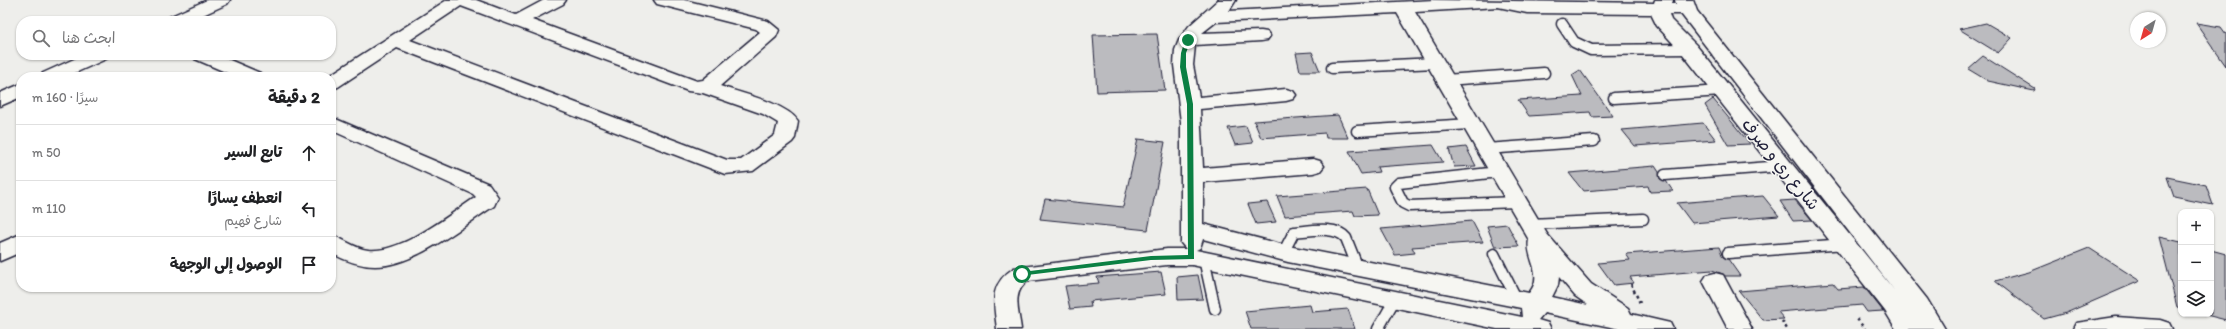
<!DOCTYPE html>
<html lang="ar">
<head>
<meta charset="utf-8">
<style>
  :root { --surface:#fff; --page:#f2f2f2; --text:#202124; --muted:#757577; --line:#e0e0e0 }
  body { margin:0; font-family:Itim,"Playpen Sans Arabic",sans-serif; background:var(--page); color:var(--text); direction:rtl }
  .controls { position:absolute; right:12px; bottom:12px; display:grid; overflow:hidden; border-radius:8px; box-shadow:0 1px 3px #0004 }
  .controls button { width:36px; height:36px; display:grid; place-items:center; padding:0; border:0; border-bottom:1px solid var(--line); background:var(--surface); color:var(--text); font:20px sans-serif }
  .compass { position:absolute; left:2130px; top:12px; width:36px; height:36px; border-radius:50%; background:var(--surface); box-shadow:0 1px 3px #0004; rotate:217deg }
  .stop { position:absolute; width:12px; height:12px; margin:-9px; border:3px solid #0b8043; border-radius:50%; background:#fff }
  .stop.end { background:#0b8043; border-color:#fff; box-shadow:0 1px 4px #0008 }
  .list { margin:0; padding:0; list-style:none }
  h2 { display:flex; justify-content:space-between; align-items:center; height:52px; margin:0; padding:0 16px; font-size:17px }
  h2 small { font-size:13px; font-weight:400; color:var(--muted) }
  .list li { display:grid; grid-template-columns:26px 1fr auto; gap:12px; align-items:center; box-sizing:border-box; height:56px; padding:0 16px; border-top:1px solid var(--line) }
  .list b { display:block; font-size:15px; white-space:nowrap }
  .list p { margin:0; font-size:13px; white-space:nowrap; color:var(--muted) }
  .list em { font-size:13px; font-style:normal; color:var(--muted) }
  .icon { flex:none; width:22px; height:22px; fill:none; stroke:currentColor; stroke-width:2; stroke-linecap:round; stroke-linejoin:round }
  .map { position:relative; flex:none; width:2226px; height:329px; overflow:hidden; direction:ltr }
  .search { position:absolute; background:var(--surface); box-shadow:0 1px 3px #0004; left:16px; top:16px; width:320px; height:44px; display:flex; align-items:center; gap:10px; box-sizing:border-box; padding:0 14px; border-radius:16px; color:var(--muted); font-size:15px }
  .panel { position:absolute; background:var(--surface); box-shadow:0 1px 3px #0004; left:16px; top:72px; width:320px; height:220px; border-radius:16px; direction:rtl }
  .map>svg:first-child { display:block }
  .building { fill:#bbbbbf; stroke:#22223b }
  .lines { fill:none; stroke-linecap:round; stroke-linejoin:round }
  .lane-casing { stroke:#22223b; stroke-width:13 }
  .street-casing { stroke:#22223b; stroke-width:3 }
  .path { stroke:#22223b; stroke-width:2.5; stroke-dasharray:3 3; stroke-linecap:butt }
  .lane { stroke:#f6f6f2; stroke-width:10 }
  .street { fill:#f6f6f2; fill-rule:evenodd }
  .route { fill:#0b8043 }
  .labels { text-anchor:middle; stroke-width:3; stroke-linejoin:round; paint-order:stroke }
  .street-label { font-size:17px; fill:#22223b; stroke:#f6f6f2 }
</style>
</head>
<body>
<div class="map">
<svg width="2226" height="329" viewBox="0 0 2226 329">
  <rect width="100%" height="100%" fill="#eeeeeb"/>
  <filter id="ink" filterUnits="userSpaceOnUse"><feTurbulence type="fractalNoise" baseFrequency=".025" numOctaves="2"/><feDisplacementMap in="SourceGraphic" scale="8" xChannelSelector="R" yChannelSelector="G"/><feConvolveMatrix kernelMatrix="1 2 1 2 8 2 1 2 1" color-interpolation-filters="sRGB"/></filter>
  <g filter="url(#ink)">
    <!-- building -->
    <g class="building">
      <polygon points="1986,23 2012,38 1998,53 1959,29"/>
      <polygon points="2196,23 2221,27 2226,34 2226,66"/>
      <polygon points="1157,34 1165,90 1097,92 1093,35"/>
      <polygon points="1312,52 1320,71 1300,71 1296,53"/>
      <polygon points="1983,56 2035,89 2034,91 1988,81 1968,69"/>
      <polygon points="1580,70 1613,116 1592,117 1590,112 1529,116 1518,100 1582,96 1572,75"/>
      <polygon points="1713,99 1750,144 1728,145 1705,105"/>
      <polygon points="1338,115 1348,138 1326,138 1325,133 1261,138 1254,121"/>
      <polygon points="1703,123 1716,140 1635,146 1622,130"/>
      <polygon points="1246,126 1253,143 1235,145 1228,128"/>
      <polygon points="1138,139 1165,142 1148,230 1040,219 1045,199 1123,207"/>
      <polygon points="1433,145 1443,162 1377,167 1379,172 1361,174 1349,151"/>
      <polygon points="1466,147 1476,166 1454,167 1449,149"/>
      <polygon points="1655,166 1659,172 1660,179 1666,181 1673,191 1650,192 1648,186 1583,191 1569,173"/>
      <polygon points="2167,177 2206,185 2213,205 2174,197"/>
      <polygon points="1367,189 1378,215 1355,216 1353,211 1285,216 1277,196"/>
      <polygon points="1763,196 1779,216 1692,223 1677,203"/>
      <polygon points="1795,200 1812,220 1793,221 1780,201"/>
      <polygon points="1267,202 1276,222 1256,224 1248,204"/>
      <polygon points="1472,221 1483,242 1412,247 1415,253 1395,255 1381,229"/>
      <polygon points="1507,224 1519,246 1495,247 1487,226"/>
      <polygon points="2159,237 2181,242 2181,308 2177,307"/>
      <polygon points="1719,247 1723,257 1728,259 1740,276 1725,276 1723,274 1712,270 1630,277 1634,283 1614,285 1598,263 1630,260 1626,254"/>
      <polygon points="2089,248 2140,281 2066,313 2044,319 1995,281 2029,272"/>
      <polygon points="2211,250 2226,254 2226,320 2202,314 2211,314"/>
      <polygon points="1161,272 1166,294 1090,301 1091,307 1070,309 1065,286 1099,283 1097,277"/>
      <polygon points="1198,275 1203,299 1178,300 1177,277"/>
      <polygon points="1833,283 1838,289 1864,287 1883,311 1867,312 1862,305 1778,312 1784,319 1763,320 1739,291"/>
      <polygon points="1310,305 1312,312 1348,309 1355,329 1251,329 1245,311"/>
    </g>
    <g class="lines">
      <defs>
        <g id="lane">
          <polyline points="1562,24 1574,42 1591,50 1689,49"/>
          <polyline points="1332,68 1435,63"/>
          <polyline points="1445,80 1544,73"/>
          <polyline points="1614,98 1722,91"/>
          <polyline points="1357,131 1471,124"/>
          <polyline points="1486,149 1594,141"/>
          <polyline points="1499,172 1399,183 1395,187 1403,203 1409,206 1517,202"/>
          <polyline points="1665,175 1783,166"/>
          <polyline points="1530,224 1643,219"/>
          <path d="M1283 253 1294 232C1309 231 1336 225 1346 238L1358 268"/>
          <polyline points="1728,253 1845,244"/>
          <polyline points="1494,254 1516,298"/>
          <polyline points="1204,259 1215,309"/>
          <polyline points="1378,329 1395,299"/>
        </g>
        <g id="street">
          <polygon points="207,0 230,0 227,4 190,21 166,21 169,17"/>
          <path d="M447 0H476L516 15 544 0H566L563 4 532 20 697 81 703 80 760 32 756 29 657 4 654 0H684L768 21 779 30 776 37 720 86C740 93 786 103 798 121L795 138 792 142 753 171 725 174 397 48 338 87 331 89V77H327ZM461 6 688 91 703 93 763 114 778 123 775 135 741 160H727L410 40Z"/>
          <path d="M1218 0H1236L1229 11 1434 0 1654 3 1655 0H1673L1672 4H1676L1675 0H1693L1697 11 1927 299 1945 329H1896L1885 311 1682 53 1657 26 1651 14 1527 13 1498 7 1415 12 1547 234 1591 284 1628 308 1631 314 1670 323 1673 329H1620L1544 313 1538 320 1548 323 1551 329H1497L1192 265H1167L1028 281C1011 292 1019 312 1021 329H997C994 303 988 285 1014 268L1167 249H1186L1181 243V122L1174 65 1175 50 1179 40 1189 26ZM1397 13 1529 240C1525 258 1545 274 1529 293L1288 246 1203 224V182L1313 173 1320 171 1324 166 1320 161 1313 159 1203 168 1200 109 1286 101 1293 99 1296 95 1293 91 1286 89 1199 97 1193 65 1195 45 1261 41 1267 40 1270 36 1267 32 1261 31 1202 33 1216 22ZM1669 14H1681L1894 290 1696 45 1671 20ZM1203 239 1288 262 1521 308 1522 317 1196 250 1200 248ZM1559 277 1575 296 1588 305 1552 297 1558 285Z"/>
          <polygon points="83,55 108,55 106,59 66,77 40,77 43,73"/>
          <polygon points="193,55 218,55 260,73 263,77 237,77 195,59"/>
          <polygon points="21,84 21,97 0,106 0,93"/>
          <path d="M331 117 489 184 498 197 494 206C461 227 415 266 375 266 360 266 344 260 331 253V235C344 239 354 248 368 250 401 254 449 215 476 197L473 194 331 130Z"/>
          <polygon points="21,234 21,252 0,261 0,243"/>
          <polygon points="1715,273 1723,275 1752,329 1728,329 1703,281 1707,275"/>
          <polygon points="2116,317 2160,320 2169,323 2172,329 2073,329 2076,323"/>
        </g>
      </defs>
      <!-- lane casing -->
      <use href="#lane" class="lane-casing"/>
      <!-- street casing -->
      <use href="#street" class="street-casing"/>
      <!-- path -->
      <g class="path">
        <polyline points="1631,284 1640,303"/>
        <polyline points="1857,319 1865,329"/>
        <polyline points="1782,321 1787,329"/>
      </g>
      <!-- lane -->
      <use href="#lane" class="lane"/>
      <!-- street -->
      <use href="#street" class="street"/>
    </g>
  </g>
  <!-- route -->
  <polygon class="route" points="1188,38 1191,40 1186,53 1186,67 1193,104 1194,259 1151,260 1019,276 1019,272 1022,272 1151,256 1188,255 1187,104 1180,67 1181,53 1185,40"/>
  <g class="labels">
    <!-- street labels -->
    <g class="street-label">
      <text transform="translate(1781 164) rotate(51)" y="6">شارع ري و صرف</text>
    </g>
  </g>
</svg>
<div class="controls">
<button>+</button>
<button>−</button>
<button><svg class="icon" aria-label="layers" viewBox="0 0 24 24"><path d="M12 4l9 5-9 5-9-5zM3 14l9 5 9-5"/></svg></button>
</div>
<svg class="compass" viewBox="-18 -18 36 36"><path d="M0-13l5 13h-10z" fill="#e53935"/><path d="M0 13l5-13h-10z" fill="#757577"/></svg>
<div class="stop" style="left:1022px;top:274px"></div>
<div class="stop end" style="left:1188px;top:40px"></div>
<div class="search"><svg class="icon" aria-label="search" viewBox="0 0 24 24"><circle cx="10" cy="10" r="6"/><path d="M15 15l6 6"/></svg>ابحث هنا</div>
<section class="panel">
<h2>2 دقيقة<small>سيرًا · 160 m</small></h2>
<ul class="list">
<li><svg class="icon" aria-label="ahead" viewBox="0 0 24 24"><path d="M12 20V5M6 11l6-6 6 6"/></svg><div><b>تابع السير</b></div><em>50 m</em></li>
<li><svg class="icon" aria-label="left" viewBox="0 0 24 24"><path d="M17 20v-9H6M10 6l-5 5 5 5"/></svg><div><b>انعطف يسارًا</b><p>شارع فهيم</p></div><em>110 m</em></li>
<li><svg class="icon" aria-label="arrive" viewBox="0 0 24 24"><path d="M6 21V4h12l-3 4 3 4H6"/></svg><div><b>الوصول إلى الوجهة</b></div></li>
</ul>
</section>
</div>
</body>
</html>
